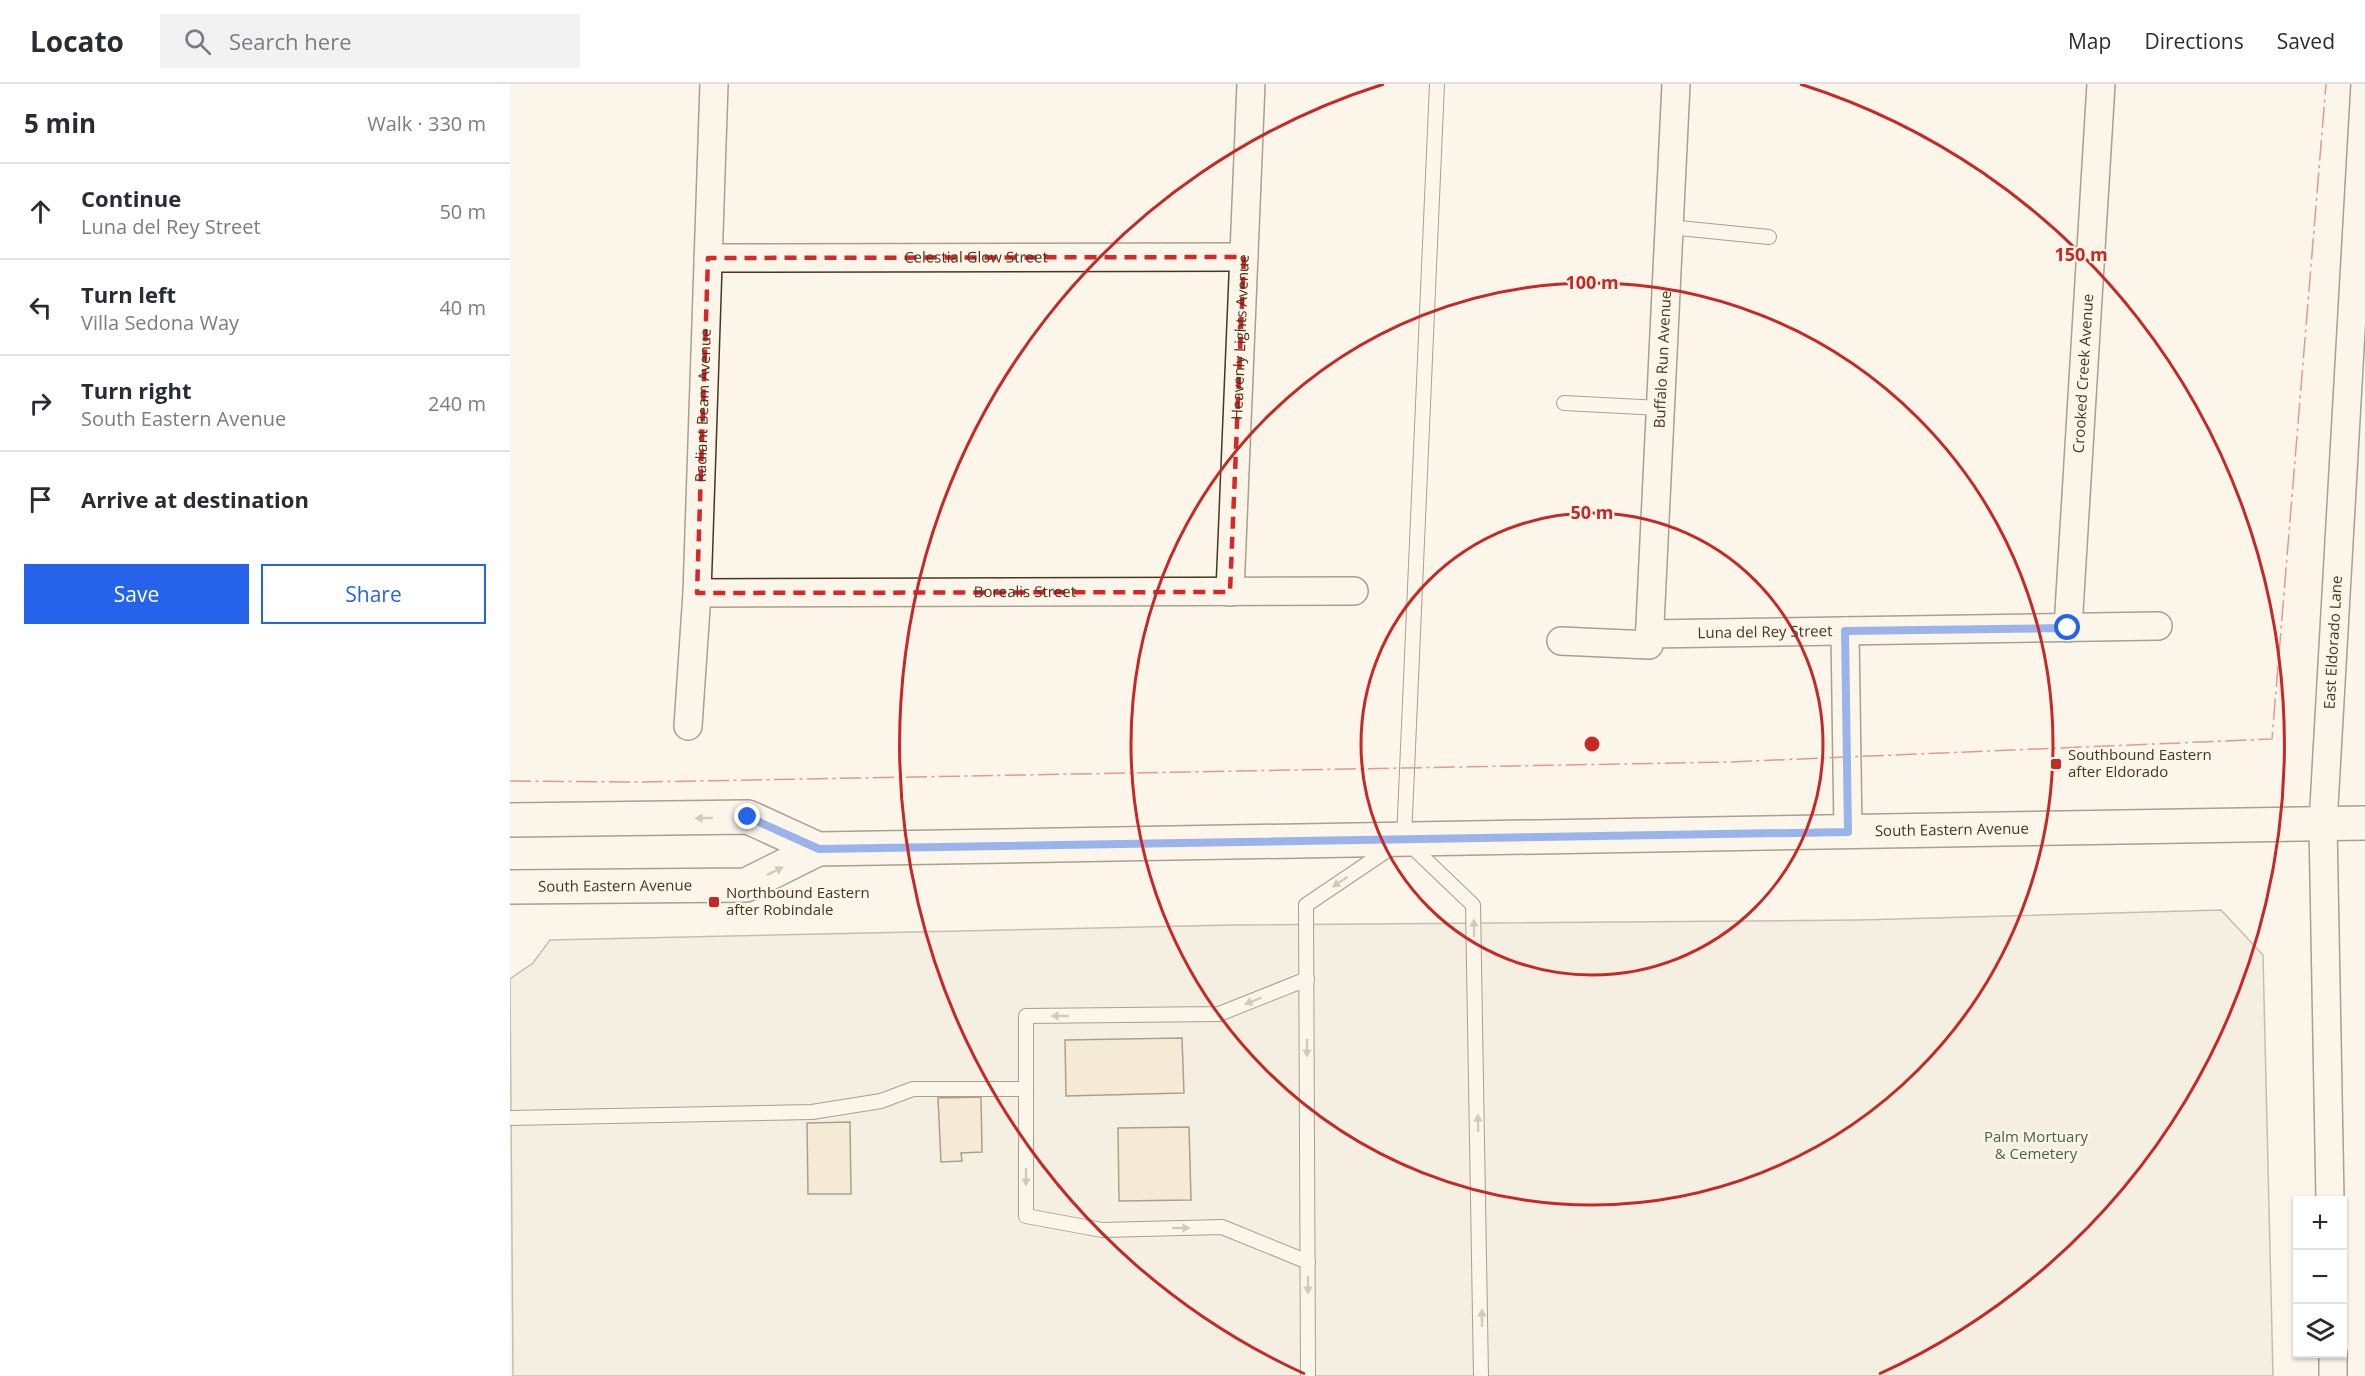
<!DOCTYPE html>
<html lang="en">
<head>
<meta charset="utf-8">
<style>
  :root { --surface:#fff; --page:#f2f2f3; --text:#2b2b33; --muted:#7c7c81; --line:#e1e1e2; --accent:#2563eb }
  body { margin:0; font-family:"Open Sans",sans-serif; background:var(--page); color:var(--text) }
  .controls { position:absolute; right:18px; bottom:18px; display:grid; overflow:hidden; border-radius:0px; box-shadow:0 2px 4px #0004 }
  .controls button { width:54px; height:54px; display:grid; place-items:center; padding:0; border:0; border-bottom:2px solid var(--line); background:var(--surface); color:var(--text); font:30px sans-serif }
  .stop { position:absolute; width:18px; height:18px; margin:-14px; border:4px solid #2563eb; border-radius:50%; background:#fff }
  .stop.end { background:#2563eb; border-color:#fff; box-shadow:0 2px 6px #0008 }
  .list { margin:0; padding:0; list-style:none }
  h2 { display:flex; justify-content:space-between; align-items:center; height:78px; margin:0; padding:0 24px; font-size:26px }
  h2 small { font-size:20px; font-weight:400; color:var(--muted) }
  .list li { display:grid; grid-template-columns:39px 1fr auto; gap:18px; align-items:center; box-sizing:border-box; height:96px; padding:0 24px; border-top:2px solid var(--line) }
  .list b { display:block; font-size:22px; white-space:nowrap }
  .list p { margin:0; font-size:20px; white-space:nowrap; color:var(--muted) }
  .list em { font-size:20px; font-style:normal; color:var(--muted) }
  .actions { display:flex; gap:12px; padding:18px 24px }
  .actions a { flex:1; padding:14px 0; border:2px solid var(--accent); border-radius:0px; text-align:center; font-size:21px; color:var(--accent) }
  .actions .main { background:var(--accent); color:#fff }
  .icon { flex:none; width:33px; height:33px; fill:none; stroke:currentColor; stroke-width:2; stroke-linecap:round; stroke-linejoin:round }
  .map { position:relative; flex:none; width:1855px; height:1292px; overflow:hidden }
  header { display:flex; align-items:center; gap:36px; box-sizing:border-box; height:84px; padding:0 30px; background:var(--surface); border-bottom:2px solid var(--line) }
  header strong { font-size:28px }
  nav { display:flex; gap:33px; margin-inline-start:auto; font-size:21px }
  .search { width:420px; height:54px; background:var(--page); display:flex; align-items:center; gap:15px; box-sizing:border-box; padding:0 21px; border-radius:0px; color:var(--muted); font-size:22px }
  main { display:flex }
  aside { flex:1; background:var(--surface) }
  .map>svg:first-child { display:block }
  .green { fill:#ede6d9; stroke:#887966; stroke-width:1.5 }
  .building { fill:#ecdcbc; stroke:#4a3520; stroke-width:1.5 }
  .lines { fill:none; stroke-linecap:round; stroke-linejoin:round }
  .lane-casing { stroke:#4a3520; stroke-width:16 }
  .street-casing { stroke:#4a3520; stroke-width:30 }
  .primary-casing { stroke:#4a3520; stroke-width:36 }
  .lane { stroke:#fbf6e9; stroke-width:14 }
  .street { stroke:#fbf6e9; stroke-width:27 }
  .primary { stroke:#fbf6e9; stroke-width:33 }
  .power { stroke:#c62828; stroke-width:1.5; stroke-dasharray:21 4.5 3 4.5; stroke-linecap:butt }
  .oneway { fill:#a29684 }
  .route { stroke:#2563eb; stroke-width:8 }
  .marked { fill:none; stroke:#d62828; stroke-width:4.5; stroke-dasharray:12 8; stroke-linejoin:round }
  .ring { fill:none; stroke:#c62828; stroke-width:3 }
  .poi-dot { fill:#c62828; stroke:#fbf6e9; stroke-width:2 }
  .labels { text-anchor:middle; stroke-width:4.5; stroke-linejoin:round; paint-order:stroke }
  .street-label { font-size:15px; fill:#4a3520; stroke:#fbf6e9 }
  .poi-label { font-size:15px; fill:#4a3520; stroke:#fbf6e9; text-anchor:start }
  .park-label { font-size:15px; fill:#436837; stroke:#fbf6e9 }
  .centre { fill:#c62828; stroke:#fbf6e9; stroke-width:3 }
  .ring-label { font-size:18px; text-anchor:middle; font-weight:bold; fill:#c62828; stroke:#fbf6e9; stroke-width:4.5; stroke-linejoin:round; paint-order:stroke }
</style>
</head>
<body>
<header>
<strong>Locato</strong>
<div class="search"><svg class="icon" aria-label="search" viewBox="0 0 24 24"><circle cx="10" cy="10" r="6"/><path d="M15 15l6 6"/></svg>Search here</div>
<nav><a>Map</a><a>Directions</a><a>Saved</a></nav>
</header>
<main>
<aside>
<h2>5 min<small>Walk · 330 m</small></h2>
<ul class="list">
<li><svg class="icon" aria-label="ahead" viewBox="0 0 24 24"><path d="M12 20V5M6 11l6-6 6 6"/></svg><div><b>Continue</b><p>Luna del Rey Street</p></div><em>50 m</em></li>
<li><svg class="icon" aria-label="left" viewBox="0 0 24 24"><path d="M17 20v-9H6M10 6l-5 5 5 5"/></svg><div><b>Turn left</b><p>Villa Sedona Way</p></div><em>40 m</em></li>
<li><svg class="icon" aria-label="right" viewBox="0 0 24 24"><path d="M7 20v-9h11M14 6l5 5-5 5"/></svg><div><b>Turn right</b><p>South Eastern Avenue</p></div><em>240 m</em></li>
<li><svg class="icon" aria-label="arrive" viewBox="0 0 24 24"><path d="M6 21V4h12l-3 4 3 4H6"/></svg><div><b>Arrive at destination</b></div></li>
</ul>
<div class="actions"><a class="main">Save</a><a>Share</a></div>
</aside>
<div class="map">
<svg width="1855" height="1292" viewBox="0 0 1855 1292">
  <rect width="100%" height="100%" fill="#fbf6e9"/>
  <!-- green -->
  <polygon class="green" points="1711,826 1753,871 1763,1292 3,1292 0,895 23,879 40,856 723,841 1349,836"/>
  <!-- building -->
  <g class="building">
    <polygon points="672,954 674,1009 556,1012 555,956"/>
    <polygon points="471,1013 472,1068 451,1069 452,1077 431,1078 428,1014"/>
    <polygon points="340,1038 341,1110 298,1110 297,1039"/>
    <polygon points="679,1043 681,1116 609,1117 608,1044"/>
  </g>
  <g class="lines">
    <defs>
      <g id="lane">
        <polyline points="1159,143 1259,153"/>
        <polyline points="1054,319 1150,324"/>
        <polyline points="894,755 927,0"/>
        <polyline points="897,758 963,821 971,1292"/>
        <polyline points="797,895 709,930 516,932 516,1132 592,1146 712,1143 798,1178"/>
        <polyline points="0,1034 302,1028 371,1017 403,1005 516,1005"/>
        <polyline points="798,1292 796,821 882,763"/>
      </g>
      <g id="street">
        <path id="s1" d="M198 174 734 173"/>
        <path id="s2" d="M720 508 741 0"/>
        <path id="s3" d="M187 509 844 507"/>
        <path id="s4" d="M1558 544 1591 0"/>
        <polyline points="1335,547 1338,748"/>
        <path id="s5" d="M1139 550 1648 542"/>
        <path id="s6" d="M1051 557 1139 561 1166 0"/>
        <path id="s7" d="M178 642 187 509 204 0"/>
        <path id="s8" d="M1820 1116 1813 740 1855 0"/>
        <polyline points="1823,1270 1823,1292"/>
      </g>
      <g id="primary">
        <path id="s9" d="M0 736 238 733 308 765 1855 739"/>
        <path id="s10" d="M0 803 236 801 308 765"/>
      </g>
    </defs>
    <!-- lane casing -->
    <use href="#lane" class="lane-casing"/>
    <!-- street casing -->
    <use href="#street" class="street-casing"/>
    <!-- primary casing -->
    <use href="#primary" class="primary-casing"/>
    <!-- lane -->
    <use href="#lane" class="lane"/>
    <!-- street -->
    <use href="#street" class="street"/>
    <!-- primary -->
    <use href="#primary" class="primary"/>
    <!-- power -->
    <polyline class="power" points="0,697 132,698 1219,678 1762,655 1816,0"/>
  </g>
  <!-- one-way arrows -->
  <defs><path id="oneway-solid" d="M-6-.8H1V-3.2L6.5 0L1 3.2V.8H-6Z" transform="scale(1.5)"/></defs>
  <g class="oneway">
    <use href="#oneway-solid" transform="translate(194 734) rotate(179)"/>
    <use href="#oneway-solid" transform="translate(265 787) rotate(-26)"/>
    <use href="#oneway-solid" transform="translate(830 798) rotate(146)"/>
    <use href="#oneway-solid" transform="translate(964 844) rotate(-91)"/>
    <use href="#oneway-solid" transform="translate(743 917) rotate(158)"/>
    <use href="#oneway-solid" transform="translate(550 932) rotate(180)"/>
    <use href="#oneway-solid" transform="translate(797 964) rotate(90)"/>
    <use href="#oneway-solid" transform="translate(968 1039) rotate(-91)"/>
    <use href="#oneway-solid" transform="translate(516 1093) rotate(90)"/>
    <use href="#oneway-solid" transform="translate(671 1144) rotate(-1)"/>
    <use href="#oneway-solid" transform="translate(798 1201) rotate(90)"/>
    <use href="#oneway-solid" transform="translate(972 1234) rotate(-90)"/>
  </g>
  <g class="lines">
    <!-- route -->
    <polyline class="route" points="238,733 309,765 1338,748 1335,547 1558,544"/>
  </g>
  <!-- marked area -->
  <path d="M0 0H1855V1292H0ZM734 173 720 508 187 509 198 174Z" fill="#fbf6e9" fill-opacity=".55" fill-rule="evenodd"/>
  <path class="marked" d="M734 173 720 508 187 509 198 174Z"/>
  <!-- distance rings -->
  <g class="ring">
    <circle cx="1082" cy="660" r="231"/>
    <circle cx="1082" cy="660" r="461"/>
    <path d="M795 1290A692 692 0 0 1 874 0M1290 0A692 692 0 0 1 1369 1290"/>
  </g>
  <!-- markers -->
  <g class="poi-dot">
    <rect x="1540" y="674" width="12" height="12" rx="3"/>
    <rect x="198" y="812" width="12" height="12" rx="3"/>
  </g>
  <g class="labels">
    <!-- street labels -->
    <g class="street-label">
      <text dy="5" stroke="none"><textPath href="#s1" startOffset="268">Celestial Glow Street</textPath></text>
      <text dy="5" stroke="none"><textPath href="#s2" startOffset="255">Heavenly Lights Avenue</textPath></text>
      <text dy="5" stroke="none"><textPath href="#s6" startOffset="374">Buffalo Run Avenue</textPath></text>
      <text dy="5" stroke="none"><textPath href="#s4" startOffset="255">Crooked Creek Avenue</textPath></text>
      <text dy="5" stroke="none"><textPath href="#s7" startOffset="321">Radiant Beam Avenue</textPath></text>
      <text dy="5" stroke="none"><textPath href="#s3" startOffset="328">Borealis Street</textPath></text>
      <text dy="5" stroke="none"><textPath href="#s5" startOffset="116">Luna del Rey Street</textPath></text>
      <text dy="5" stroke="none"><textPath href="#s8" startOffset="558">East Eldorado Lane</textPath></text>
      <text dy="5" stroke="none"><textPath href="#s9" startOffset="1449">South Eastern Avenue</textPath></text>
      <text dy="5" stroke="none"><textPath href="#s10" startOffset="105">South Eastern Avenue</textPath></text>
    </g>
    <!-- poi labels -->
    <g class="poi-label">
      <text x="1558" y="676">Southbound Eastern<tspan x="1558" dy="17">after Eldorado</tspan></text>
      <text x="216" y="814">Northbound Eastern<tspan x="216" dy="17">after Robindale</tspan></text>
    </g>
    <!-- park labels -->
    <g class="park-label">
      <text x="1526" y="1058">Palm Mortuary<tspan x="1526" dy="17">&amp; Cemetery</tspan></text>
    </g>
  </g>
  <circle cx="1082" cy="660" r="9" class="centre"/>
  <g class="ring-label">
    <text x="1571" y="177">150 m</text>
    <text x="1082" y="205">100 m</text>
    <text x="1082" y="435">50 m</text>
  </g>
</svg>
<div class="controls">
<button>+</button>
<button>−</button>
<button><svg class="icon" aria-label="layers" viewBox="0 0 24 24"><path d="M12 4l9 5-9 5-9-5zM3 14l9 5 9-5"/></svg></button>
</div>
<div class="stop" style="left:1558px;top:544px"></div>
<div class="stop end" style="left:238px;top:733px"></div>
</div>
</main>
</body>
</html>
